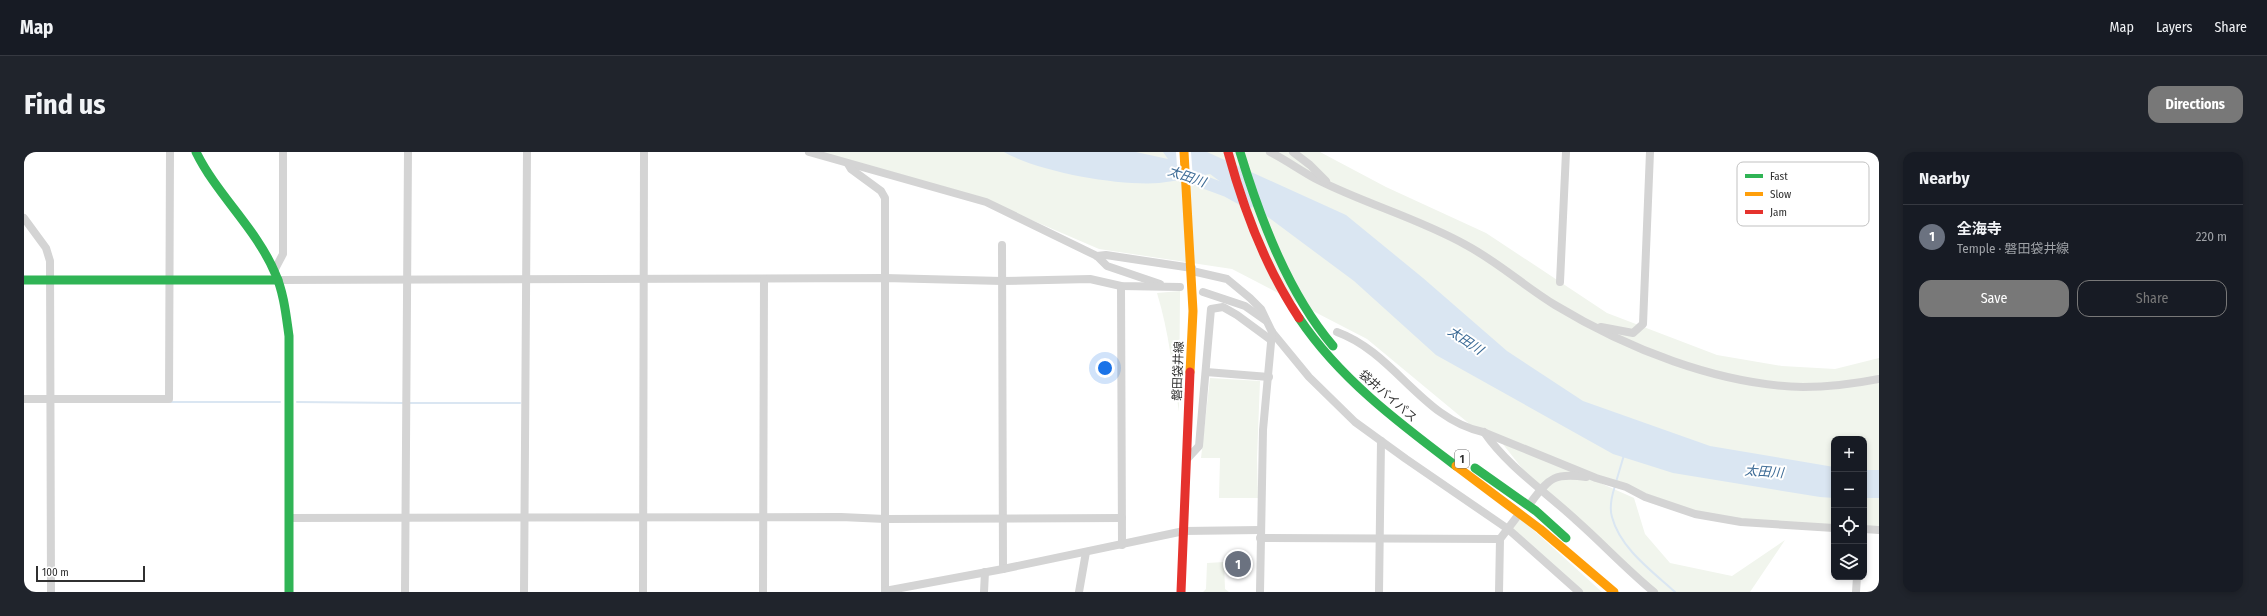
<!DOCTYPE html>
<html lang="en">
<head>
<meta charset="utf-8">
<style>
  :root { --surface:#171b24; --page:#20242c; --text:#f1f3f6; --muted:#9ea1a6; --line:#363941; --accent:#787878 }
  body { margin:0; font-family:"Fira Sans Condensed","Noto Sans JP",sans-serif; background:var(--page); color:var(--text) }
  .controls { position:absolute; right:12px; bottom:12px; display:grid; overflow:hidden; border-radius:8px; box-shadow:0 2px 6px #0003 }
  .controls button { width:36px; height:36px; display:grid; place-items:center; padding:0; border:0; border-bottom:1px solid var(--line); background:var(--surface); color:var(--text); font:20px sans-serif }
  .scale { position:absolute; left:12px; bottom:10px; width:109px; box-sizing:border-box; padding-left:4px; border:2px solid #303030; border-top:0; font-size:11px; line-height:14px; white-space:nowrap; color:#303030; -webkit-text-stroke:3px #fff; paint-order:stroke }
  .you { position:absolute; left:1081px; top:216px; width:14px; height:14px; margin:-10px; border:3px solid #fff; border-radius:50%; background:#1a73e8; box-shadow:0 0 0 6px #1a73e833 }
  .badge { display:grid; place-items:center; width:26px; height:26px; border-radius:50%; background:var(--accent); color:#fff; font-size:13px; font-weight:700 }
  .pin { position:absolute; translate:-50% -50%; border:2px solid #fff; box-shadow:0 1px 4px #0006 }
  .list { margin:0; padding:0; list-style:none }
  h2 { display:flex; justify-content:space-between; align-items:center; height:52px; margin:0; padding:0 16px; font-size:17px }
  h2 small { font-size:13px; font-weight:400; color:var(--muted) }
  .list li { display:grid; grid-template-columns:26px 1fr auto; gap:12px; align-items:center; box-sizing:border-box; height:64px; padding:0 16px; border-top:1px solid var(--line) }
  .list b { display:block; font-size:15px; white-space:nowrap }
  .list p { margin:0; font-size:13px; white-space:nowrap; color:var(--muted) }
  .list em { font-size:13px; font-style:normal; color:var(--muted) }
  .actions { display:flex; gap:8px; padding:12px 16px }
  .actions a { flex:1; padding:9px 0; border:1px solid var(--accent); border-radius:12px; text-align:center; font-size:14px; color:var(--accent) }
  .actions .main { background:var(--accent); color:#fff }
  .icon { flex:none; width:22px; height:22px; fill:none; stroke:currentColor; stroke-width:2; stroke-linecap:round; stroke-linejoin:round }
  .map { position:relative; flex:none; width:1855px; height:440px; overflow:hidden; border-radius:12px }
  header { display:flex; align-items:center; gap:24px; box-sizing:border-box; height:56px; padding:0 20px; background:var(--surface); border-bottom:1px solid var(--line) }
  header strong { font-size:19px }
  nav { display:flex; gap:22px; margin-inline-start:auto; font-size:14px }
  .intro { display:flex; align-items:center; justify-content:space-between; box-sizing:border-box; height:96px; padding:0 24px }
  h1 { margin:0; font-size:28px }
  .button { padding:10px 18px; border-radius:12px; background:var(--accent); color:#fff; font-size:14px; font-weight:700 }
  main { display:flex; gap:24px; padding:0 24px }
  aside { flex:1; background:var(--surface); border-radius:12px; box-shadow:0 2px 6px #0003 }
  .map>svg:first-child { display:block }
  .green { fill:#f1f5ed }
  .water { fill:#dae6f2 }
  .pier { fill:#fff }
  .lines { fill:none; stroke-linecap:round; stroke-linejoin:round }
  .stream { stroke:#dae6f2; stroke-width:2 }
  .river { stroke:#dae6f2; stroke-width:13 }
  .street { stroke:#d4d4d4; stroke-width:8 }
  .fast { stroke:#30b455; stroke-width:9 }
  .slow { stroke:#ff9f0a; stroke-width:9 }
  .jam { stroke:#e5322d; stroke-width:9 }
  .labels { text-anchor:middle; stroke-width:4; stroke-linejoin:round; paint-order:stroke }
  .shield { fill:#fff; stroke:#6e6e6e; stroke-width:1 }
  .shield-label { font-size:11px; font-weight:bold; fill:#303030 }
  .street-label { font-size:12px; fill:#303030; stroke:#fff }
  .water-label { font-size:13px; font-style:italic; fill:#3b6a95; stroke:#fff }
  .key { fill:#fff; stroke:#c1c1c1; stroke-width:1 }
  .key-label { font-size:11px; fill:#303030 }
</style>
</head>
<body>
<header>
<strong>Map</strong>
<nav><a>Map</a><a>Layers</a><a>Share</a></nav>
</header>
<div class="intro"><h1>Find us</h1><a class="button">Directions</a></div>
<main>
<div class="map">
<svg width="1855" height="440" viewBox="0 0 1855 440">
  <rect width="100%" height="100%" fill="#fff"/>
  <!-- green -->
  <g class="green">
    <polygon points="786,0 1296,0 1362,35 1462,81 1583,161 1693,203 1758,214 1811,217 1855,206 1855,375 1840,375 1840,287 1810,287 1810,373 1717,370 1664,357 1495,295 1610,346 1621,382 1646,411 1708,424 1761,388 1726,440 1630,440 1512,334 1474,286 1454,279 1343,187 1208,117 1075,97 952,44"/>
    <path d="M1156 139 1155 260C1149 220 1145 180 1133 141Z"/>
    <polygon points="1186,226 1236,229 1233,306 1234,346 1195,346 1196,306 1177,306"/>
    <polygon points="1496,366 1578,440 1554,440 1484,377"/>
    <polygon points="1200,410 1201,437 1205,440 1179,440 1182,437 1183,411"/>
  </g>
  <!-- water -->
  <g class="water">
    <path d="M980 0H1112L1144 7 1139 0H1183L1322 63 1399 126 1483 199 1559 249 1686 294 1810 315V346L1796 345 1649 321 1589 302 1412 203 1330 129 1186 22C1169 25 1152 29 1135 31 1095 34 1015 20 980 0Z"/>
    <rect x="1840" y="318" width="15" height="28"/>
  </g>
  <!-- pier -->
  <polygon class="pier" points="1152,0 1167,0 1169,27 1154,29"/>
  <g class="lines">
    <!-- stream -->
    <g class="stream">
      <polyline points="145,250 256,250"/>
      <polyline points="273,250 379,251"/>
      <polyline points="384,251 496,251"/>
      <polyline points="1592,330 1600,303"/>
      <path d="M1591 334C1588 343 1585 355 1588 365 1596 396 1628 419 1651 440"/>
    </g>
    <!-- river -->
    <polyline class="river" points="1150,19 1204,39 1224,50"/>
    <!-- street -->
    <g class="street">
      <polyline points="785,0 962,50 1073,104 1083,114 1136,132"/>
      <path d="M1246 0C1262 8 1277 19 1292 27 1341 52 1394 66 1442 93 1474 110 1500 134 1531 153 1602 196 1694 233 1779 235 1805 235 1830 232 1855 227"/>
      <polyline points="1269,0 1286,13 1302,29"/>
      <polyline points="824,12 827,17 857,39 861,46 861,440"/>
      <polyline points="0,66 22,96 26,109 27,440"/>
      <polyline points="978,93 979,417"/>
      <polyline points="1073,104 1082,103 1168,116"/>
      <polyline points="250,119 259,102 259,0"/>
      <polyline points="1168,119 1203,127 1226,146 1237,157 1248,180 1285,225 1331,270 1382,307 1484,377 1555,440"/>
      <polyline points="254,128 861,126 978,129 1066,127 1097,134 1156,135"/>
      <polyline points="1536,130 1542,0"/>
      <polyline points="1097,134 1098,393"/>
      <polyline points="1179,140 1221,154 1241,168"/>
      <polyline points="1577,175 1609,181 1619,172 1626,0"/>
      <path d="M1313 180C1371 201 1398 267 1459 280L1572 326 1602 335 1621 345 1671 362 1717 370 1810 376"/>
      <polyline points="1182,220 1245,225"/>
      <polyline points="0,247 145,247 146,0"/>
      <path d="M1460 280C1484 315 1522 340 1553 369 1579 392 1603 418 1630 440"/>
      <polyline points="1163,307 1175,294 1187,157 1199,155 1213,163 1247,188"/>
      <path d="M1508 349C1526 325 1531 321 1562 325"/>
      <polyline points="265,366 817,365 861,367 1098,366"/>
      <polyline points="1840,377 1855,378"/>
      <polyline points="1236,386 1476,387"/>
      <polyline points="861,439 979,417 1160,379 1236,378"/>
      <polyline points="381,440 384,0"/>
      <polyline points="500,440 503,0"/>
      <polyline points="619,440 620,0"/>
      <polyline points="739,440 740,127"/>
      <polyline points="960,440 961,420"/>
      <polyline points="1055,440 1062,400"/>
      <polyline points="1236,440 1239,278 1248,180"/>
      <polyline points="1355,440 1357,289"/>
      <polyline points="1475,440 1476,387 1492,366"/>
      <polyline points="1832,440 1833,425"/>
    </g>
    <!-- fast -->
    <g class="fast">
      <path d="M172 0C193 43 232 76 251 121 260 141 262 163 265 184V440"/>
      <path d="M1216 0C1236 66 1264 141 1309 194"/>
      <polyline points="0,128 254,128"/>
      <path d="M1275 166C1315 226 1375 271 1432 314"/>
      <polyline points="1451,316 1512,359 1542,386"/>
    </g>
    <!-- slow -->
    <g class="slow">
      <polyline points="1160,0 1169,159 1166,220"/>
      <polyline points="1432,314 1516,377 1590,440"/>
    </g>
    <!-- jam -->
    <g class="jam">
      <path d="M1204 0C1220 59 1241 115 1275 166"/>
      <polyline points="1157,440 1166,220"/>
    </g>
  </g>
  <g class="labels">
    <!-- shield labels -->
    <rect class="shield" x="1431" y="298" width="14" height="18" rx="3"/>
    <g class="shield-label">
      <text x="1438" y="311">1</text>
    </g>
    <!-- street labels -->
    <g class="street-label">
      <text transform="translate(1154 219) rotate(-88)" y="4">磐田袋井線</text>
      <text transform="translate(1364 244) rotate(41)" y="4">袋井バイパス</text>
    </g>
    <!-- water labels -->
    <g class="water-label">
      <text transform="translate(1163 24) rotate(19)" y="5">太田川</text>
      <text transform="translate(1442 188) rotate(34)" y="5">太田川</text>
      <text transform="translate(1740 319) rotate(4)" y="5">太田川</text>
    </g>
  </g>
  <!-- legend -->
  <rect x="1713" y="10" width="132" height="64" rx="6" class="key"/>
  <rect x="1721" y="22" width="18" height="4" fill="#30b455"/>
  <rect x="1721" y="40" width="18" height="4" fill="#ff9f0a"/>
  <rect x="1721" y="58" width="18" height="4" fill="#e5322d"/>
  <g class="key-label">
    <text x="1746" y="28">Fast</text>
    <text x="1746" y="46">Slow</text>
    <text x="1746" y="64">Jam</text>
  </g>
</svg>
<div class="controls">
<button>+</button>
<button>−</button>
<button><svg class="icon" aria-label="locate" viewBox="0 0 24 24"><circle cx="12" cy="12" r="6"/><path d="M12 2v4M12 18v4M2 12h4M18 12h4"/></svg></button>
<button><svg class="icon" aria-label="layers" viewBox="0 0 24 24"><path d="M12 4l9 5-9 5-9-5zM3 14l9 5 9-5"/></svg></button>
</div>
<div class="scale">100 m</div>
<div class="you"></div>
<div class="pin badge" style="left:1214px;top:412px;background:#6b7280">1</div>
</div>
<aside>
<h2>Nearby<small></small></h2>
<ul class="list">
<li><span class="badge" style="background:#6b7280">1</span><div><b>全海寺</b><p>Temple · 磐田袋井線</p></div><em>220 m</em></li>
</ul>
<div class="actions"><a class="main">Save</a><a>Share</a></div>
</aside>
</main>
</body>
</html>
